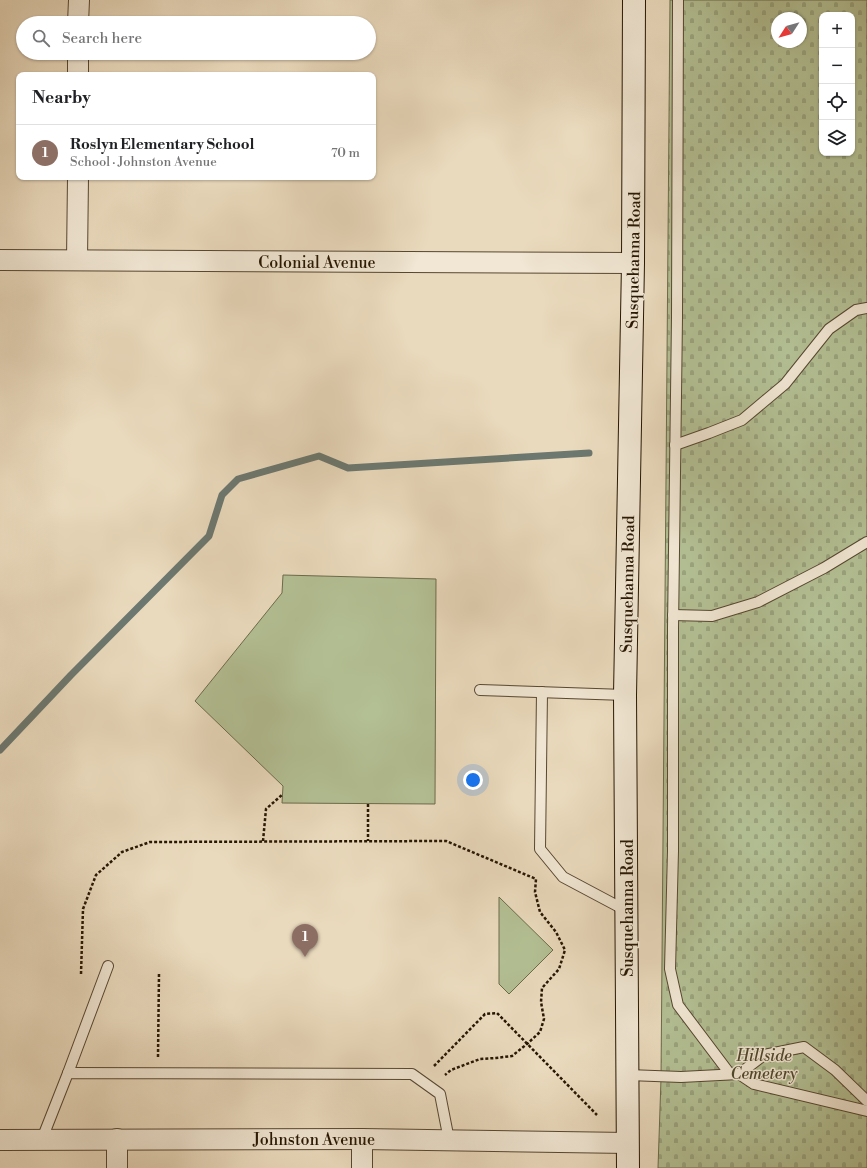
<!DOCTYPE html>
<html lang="en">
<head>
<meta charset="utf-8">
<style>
  :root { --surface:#fff; --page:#f6f6f6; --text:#202124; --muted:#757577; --line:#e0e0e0; --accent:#8f2418 }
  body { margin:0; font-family:"Libre Bodoni",serif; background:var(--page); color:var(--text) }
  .controls { position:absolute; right:12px; top:12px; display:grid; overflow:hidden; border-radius:8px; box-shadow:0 1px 3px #0004 }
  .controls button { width:36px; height:36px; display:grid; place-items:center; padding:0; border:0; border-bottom:1px solid var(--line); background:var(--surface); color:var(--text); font:20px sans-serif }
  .compass { position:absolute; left:771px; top:12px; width:36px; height:36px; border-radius:50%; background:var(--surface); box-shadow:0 1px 3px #0004; rotate:234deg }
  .you { position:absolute; left:473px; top:780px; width:14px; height:14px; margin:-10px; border:3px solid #fff; border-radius:50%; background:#1a73e8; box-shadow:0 0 0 6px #1a73e833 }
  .badge { display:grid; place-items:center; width:26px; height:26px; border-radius:50%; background:var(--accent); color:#fff; font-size:13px; font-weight:700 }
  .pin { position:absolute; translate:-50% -33px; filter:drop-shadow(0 1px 2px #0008) }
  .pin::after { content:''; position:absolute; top:21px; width:14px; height:12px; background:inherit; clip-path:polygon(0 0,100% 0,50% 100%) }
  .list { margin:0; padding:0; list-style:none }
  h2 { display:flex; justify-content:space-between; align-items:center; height:52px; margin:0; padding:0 16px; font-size:17px }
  h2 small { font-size:13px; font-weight:400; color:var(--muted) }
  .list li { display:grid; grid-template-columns:26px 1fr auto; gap:12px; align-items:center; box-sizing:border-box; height:56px; padding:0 16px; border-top:1px solid var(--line) }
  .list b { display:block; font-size:15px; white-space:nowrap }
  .list p { margin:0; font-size:13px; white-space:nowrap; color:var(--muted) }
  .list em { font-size:13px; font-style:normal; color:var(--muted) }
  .icon { flex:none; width:22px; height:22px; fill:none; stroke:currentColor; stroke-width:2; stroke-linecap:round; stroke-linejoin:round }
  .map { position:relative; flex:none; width:867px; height:1168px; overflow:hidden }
  .search { position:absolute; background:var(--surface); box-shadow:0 1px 3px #0004; left:16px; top:16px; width:360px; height:44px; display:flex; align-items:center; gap:10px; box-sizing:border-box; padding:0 14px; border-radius:22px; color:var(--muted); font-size:15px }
  .panel { position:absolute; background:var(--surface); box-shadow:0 1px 3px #0004; left:16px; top:72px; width:360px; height:108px; border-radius:8px }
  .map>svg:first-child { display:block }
  .cemetery { fill:url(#cemetery-stones); stroke:#6c6b4c; fill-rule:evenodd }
  .park { fill:#b3c094; stroke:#6c6b4c }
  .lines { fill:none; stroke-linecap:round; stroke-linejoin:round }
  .stream { stroke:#6c7870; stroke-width:7 }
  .service-casing { stroke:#574732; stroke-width:12 }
  .minor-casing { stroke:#574732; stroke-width:22 }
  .secondary-casing { stroke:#261603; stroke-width:24 }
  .path { stroke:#261603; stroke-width:2.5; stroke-dasharray:3 2; stroke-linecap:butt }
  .service { stroke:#f1e7d4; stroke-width:10 }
  .minor { stroke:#f1e7d4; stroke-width:20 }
  .secondary { stroke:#f1e7d4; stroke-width:22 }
  .labels { text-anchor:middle; stroke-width:3; stroke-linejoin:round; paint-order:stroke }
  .street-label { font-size:16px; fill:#261603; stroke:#f1e7d4 }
  .park-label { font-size:16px; font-style:italic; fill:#50492e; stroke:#f1e7d4 }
</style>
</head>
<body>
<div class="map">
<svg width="867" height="1168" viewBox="0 0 867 1168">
  <defs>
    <pattern id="cemetery-stones" width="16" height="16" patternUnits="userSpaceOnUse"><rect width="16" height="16" fill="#b3c094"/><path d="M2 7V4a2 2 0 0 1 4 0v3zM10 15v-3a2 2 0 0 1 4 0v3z" fill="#9aa47e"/></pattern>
  </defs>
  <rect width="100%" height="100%" fill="#eadabd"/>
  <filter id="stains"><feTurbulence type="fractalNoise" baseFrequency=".005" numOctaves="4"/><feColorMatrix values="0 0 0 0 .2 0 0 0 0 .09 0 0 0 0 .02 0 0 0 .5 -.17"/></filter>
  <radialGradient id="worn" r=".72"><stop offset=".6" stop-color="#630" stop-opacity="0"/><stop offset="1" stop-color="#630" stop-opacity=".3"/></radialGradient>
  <!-- cemetery -->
  <path class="cemetery" d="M670 0H867V1168H658L661 1079ZM822 15H852V153H822ZM777 18H801V42H777Z"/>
  <!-- park -->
  <g class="park">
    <polygon points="283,575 436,579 435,804 282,803 283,786 195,701 282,593"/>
    <polygon points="499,897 553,950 509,994 499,984"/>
  </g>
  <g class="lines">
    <!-- stream -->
    <polyline class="stream" points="0,750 71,675 209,536 222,495 238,479 319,456 348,468 589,453"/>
    <defs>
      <g id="service">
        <polyline points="678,0 677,317 673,628 673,851 670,969 678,1005 730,1074"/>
        <polyline points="675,445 709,433 742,420 785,384 829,329 856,310 867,308"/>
        <polyline points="673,615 712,616 758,602 824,568 867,542"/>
        <polyline points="480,690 625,695"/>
        <polyline points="542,692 540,849 563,877 627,911"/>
        <polyline points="68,1073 108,966"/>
        <polyline points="739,1074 754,1084 867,1111"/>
        <polyline points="628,1075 681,1077 739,1074 764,1055 804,1047 835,1070 867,1101"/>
        <polyline points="42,1139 68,1073 412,1074 440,1094 449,1140"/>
      </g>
      <g id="minor">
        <polyline points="78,23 79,0"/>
        <polyline points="78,75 78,53"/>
        <polyline points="0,260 633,263"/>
        <polyline points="77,260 78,177"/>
        <polyline points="117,1139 117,1168"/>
        <polyline points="0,1140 362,1139 628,1143"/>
        <polyline points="362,1168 362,1139"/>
      </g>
      <polyline id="secondary" points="628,1168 625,695 633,263 634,0"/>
    </defs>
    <!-- service casing -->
    <use href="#service" class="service-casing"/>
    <!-- minor casing -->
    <use href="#minor" class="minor-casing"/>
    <!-- secondary casing -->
    <use href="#secondary" class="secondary-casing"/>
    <!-- path -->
    <g class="path">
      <polyline points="368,804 368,841"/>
      <polyline points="263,841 266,809 283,794"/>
      <polyline points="81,974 83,909 96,875 122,852 150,842 446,841 536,879 535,892 540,912 556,932 565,950 559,969 542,988 541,1002 544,1019 540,1032 527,1044 512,1056 496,1058 480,1059 451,1070 445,1075"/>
      <polyline points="158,1057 159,973"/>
      <polyline points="434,1066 485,1014 497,1013 597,1115"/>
    </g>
    <!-- service -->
    <use href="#service" class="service"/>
    <!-- minor -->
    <use href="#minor" class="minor"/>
    <!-- secondary -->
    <use href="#secondary" class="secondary"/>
  </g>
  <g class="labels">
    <!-- street labels -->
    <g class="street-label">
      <text transform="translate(633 260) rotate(-89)" y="6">Susquehanna Road</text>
      <text x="317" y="268">Colonial Avenue</text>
      <text transform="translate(627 584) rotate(-89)" y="6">Susquehanna Road</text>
      <text transform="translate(627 908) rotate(-90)" y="6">Susquehanna Road</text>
      <text x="314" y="1145">Johnston Avenue</text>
    </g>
    <!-- park labels -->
    <g class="park-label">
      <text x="764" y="1061">Hillside<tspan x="764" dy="18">Cemetery</tspan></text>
    </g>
  </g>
  <rect width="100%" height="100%" filter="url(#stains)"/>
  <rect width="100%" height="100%" fill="url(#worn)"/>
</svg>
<div class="controls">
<button>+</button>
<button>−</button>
<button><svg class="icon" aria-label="locate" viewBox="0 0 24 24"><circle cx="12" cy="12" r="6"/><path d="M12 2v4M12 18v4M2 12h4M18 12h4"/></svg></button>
<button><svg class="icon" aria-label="layers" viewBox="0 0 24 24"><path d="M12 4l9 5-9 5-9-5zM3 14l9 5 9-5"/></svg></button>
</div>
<svg class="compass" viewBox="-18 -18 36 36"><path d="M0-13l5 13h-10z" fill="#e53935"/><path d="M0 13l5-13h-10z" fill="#757577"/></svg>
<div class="you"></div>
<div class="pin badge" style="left:305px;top:957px;background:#8d6e63">1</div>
<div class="search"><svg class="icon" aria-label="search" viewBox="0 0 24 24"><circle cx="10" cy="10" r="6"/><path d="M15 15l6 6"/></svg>Search here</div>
<section class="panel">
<h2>Nearby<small></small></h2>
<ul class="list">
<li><span class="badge" style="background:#8d6e63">1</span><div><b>Roslyn Elementary School</b><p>School · Johnston Avenue</p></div><em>70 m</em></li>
</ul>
</section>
</div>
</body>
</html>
